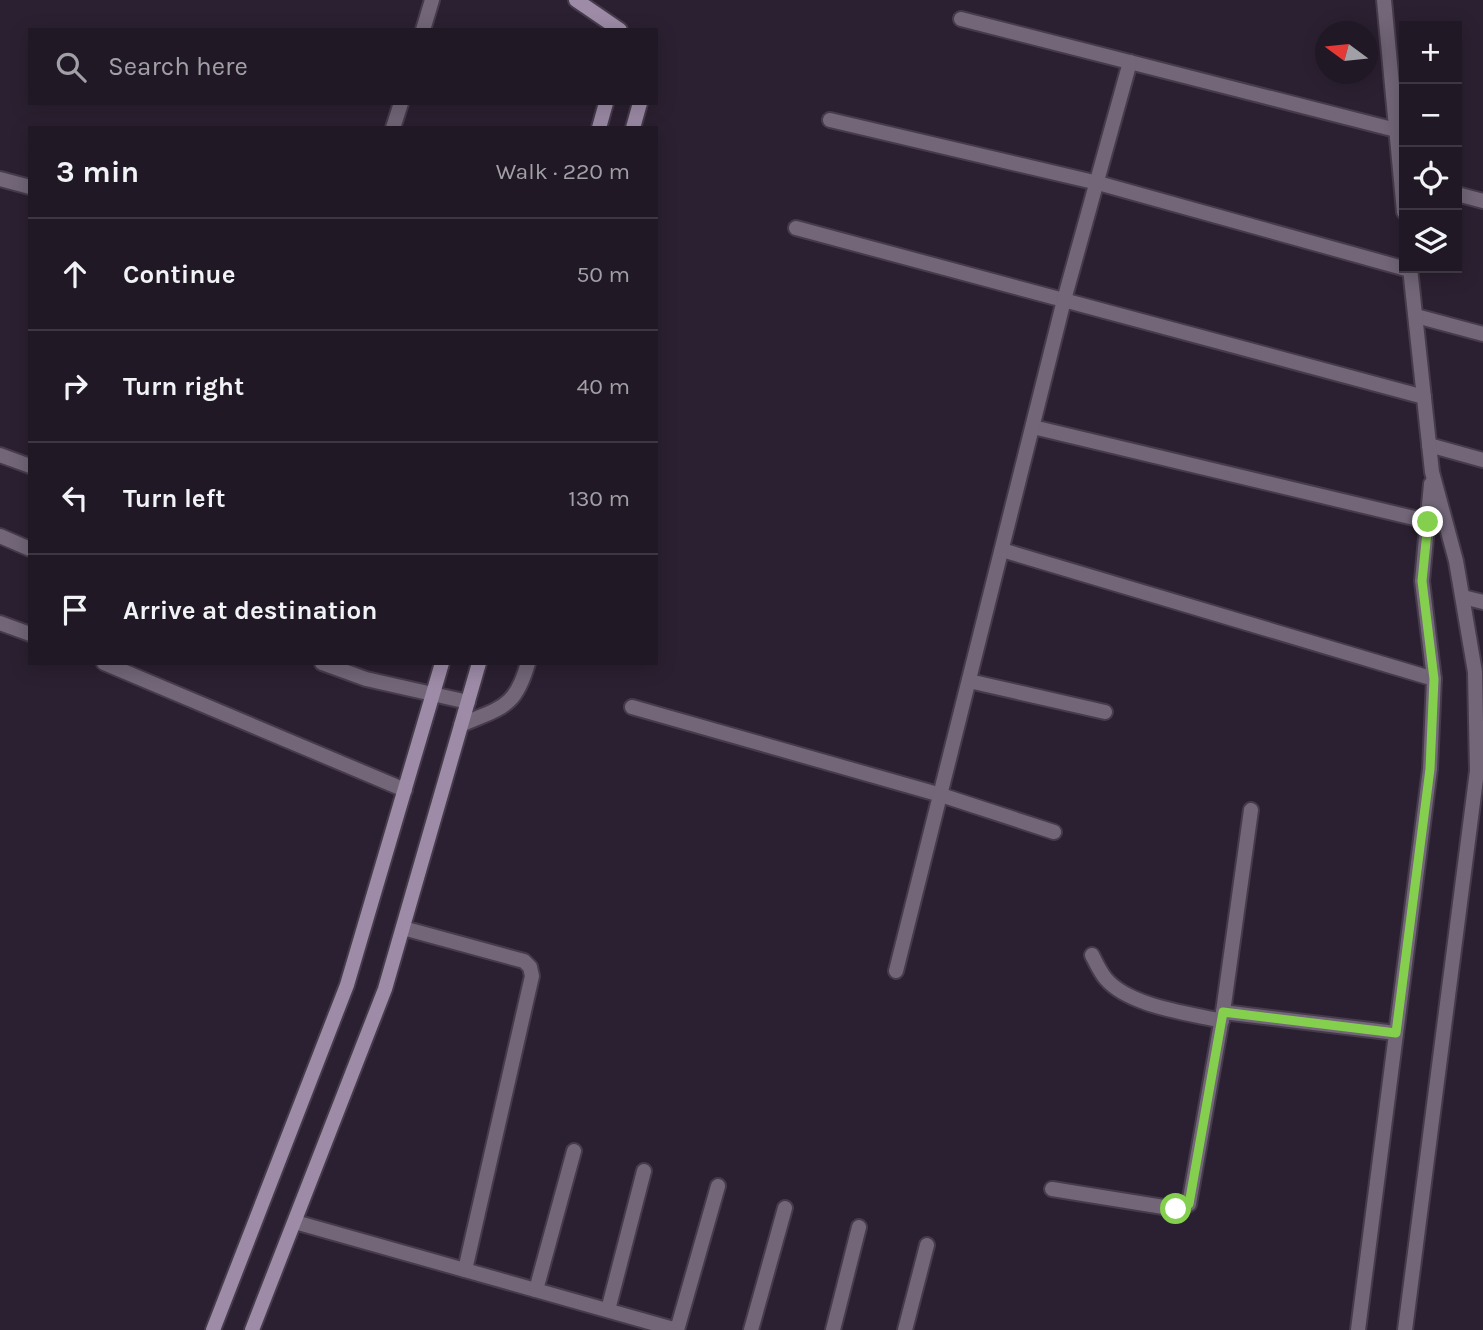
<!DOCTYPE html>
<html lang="en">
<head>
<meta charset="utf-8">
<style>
  :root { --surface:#201825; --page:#2d2532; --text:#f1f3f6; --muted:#a2a0a7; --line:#3d3742 }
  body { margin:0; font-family:Karla,sans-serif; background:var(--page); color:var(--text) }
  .controls { position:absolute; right:21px; top:21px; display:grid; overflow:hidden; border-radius:0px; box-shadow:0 4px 18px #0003 }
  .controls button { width:63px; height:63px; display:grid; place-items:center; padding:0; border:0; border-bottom:2px solid var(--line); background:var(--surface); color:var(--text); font:35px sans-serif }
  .compass { position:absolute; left:1315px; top:21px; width:63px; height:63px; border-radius:50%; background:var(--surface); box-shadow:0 4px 18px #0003; rotate:285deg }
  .stop { position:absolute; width:21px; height:21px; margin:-16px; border:5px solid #84d04e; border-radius:50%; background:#fff }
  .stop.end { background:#84d04e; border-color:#fff; box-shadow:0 2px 7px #0008 }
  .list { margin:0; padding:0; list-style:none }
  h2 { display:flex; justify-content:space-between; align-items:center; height:91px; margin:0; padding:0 28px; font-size:30px }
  h2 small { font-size:23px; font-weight:400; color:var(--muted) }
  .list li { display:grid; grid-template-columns:46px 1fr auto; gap:21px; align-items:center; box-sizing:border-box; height:112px; padding:0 28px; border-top:2px solid var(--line) }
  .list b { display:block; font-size:26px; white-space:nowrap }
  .list em { font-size:23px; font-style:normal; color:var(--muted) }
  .icon { flex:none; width:38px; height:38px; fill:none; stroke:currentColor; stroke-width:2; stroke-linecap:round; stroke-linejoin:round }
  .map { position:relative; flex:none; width:1483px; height:1330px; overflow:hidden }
  .search { position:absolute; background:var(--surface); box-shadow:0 4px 18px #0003; left:28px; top:28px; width:630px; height:77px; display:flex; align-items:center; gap:18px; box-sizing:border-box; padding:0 24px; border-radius:0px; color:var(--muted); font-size:26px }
  .panel { position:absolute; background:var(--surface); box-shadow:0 4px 18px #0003; left:28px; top:126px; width:630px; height:539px; border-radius:0px }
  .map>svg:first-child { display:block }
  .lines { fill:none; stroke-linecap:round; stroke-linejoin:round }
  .lane-casing { stroke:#463b4b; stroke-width:18 }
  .street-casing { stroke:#463b4b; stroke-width:18 }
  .secondary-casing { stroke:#463b4b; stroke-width:18 }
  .lane { stroke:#726678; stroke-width:14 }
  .street { stroke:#726678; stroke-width:14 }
  .secondary { stroke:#9d8ba7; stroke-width:14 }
  .route { stroke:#84d04e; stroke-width:9 }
</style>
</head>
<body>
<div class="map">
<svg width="1483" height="1330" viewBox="0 0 1483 1330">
  <rect width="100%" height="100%" fill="#2b2031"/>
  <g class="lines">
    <defs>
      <path id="lane" d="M461 725C501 707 515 709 528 663"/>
      <g id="street">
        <polyline points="1384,0 1404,212"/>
        <polyline points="961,19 1396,130"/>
        <polyline points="423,30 432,0"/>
        <polyline points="830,120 1098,183 1410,270"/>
        <polyline points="393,128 401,103"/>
        <polyline points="0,179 30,187"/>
        <polyline points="1457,194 1483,201"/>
        <polyline points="796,228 1424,397"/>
        <polyline points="1416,316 1483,334"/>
        <polyline points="1033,427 1435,523"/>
        <polyline points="1429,445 1483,460"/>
        <polyline points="0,455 30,466"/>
        <polyline points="0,536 30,549"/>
        <polyline points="1002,550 1434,679"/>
        <polyline points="1463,597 1483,602"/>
        <polyline points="0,623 30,634"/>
        <polyline points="104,663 405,790"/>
        <polyline points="322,663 366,679 468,702"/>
        <polyline points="969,681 1105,712"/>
        <polyline points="632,707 941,795 1054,832"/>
        <polyline points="403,928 524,961 530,967 532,976 465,1270"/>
        <path d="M1092 955C1096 963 1100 972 1106 979 1129 1006 1188 1013 1222 1021"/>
        <polyline points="896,971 1064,300 1130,62"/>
        <polyline points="1223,1012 1396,1033"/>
        <polyline points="1052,1189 1176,1209 1189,1204 1223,1012 1251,810"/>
        <polyline points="295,1222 677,1330 718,1186"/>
        <polyline points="536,1290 574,1151"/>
        <polyline points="608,1310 644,1171"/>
        <polyline points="751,1330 785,1208"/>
        <polyline points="833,1330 859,1227"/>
        <polyline points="905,1330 927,1245"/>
        <polyline points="1358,1330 1430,769 1434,679 1422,581 1431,484"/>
        <polyline points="1405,1330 1477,771 1475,672 1456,561 1432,472 1410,268"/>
      </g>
      <g id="secondary">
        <polyline points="576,0 620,30"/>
        <polyline points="599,128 606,103"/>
        <polyline points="633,128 640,103"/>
        <polyline points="213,1330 347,985 442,663"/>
        <polyline points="252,1330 385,989 479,663"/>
      </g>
    </defs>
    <!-- lane casing -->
    <use href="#lane" class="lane-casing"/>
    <!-- street casing -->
    <use href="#street" class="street-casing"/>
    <!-- secondary casing -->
    <use href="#secondary" class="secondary-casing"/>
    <!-- lane -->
    <use href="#lane" class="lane"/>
    <!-- street -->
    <use href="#street" class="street"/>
    <!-- secondary -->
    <use href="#secondary" class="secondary"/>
  </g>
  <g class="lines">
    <!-- route -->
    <polyline class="route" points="1176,1209 1189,1204 1223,1012 1396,1033 1430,769 1434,679 1422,581 1428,522"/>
  </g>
</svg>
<div class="controls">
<button>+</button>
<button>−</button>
<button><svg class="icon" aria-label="locate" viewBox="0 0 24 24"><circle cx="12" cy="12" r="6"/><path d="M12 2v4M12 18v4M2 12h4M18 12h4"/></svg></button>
<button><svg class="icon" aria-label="layers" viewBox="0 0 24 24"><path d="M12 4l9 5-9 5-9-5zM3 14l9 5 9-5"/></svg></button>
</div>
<svg class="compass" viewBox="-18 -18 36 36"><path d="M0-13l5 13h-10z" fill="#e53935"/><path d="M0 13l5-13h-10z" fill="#a2a0a7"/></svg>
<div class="stop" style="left:1176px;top:1209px"></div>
<div class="stop end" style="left:1428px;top:522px"></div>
<div class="search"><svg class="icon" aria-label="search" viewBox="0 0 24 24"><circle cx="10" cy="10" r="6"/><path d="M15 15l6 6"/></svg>Search here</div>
<section class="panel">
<h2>3 min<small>Walk · 220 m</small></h2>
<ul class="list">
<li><svg class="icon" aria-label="ahead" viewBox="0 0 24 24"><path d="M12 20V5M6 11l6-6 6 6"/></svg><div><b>Continue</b></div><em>50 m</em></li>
<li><svg class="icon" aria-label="right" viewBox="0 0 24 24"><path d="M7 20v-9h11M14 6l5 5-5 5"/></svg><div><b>Turn right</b></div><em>40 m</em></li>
<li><svg class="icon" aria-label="left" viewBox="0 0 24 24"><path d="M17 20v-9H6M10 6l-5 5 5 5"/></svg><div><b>Turn left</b></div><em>130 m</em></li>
<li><svg class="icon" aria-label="arrive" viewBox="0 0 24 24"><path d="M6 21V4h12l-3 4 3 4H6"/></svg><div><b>Arrive at destination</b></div></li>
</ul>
</section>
</div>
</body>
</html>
